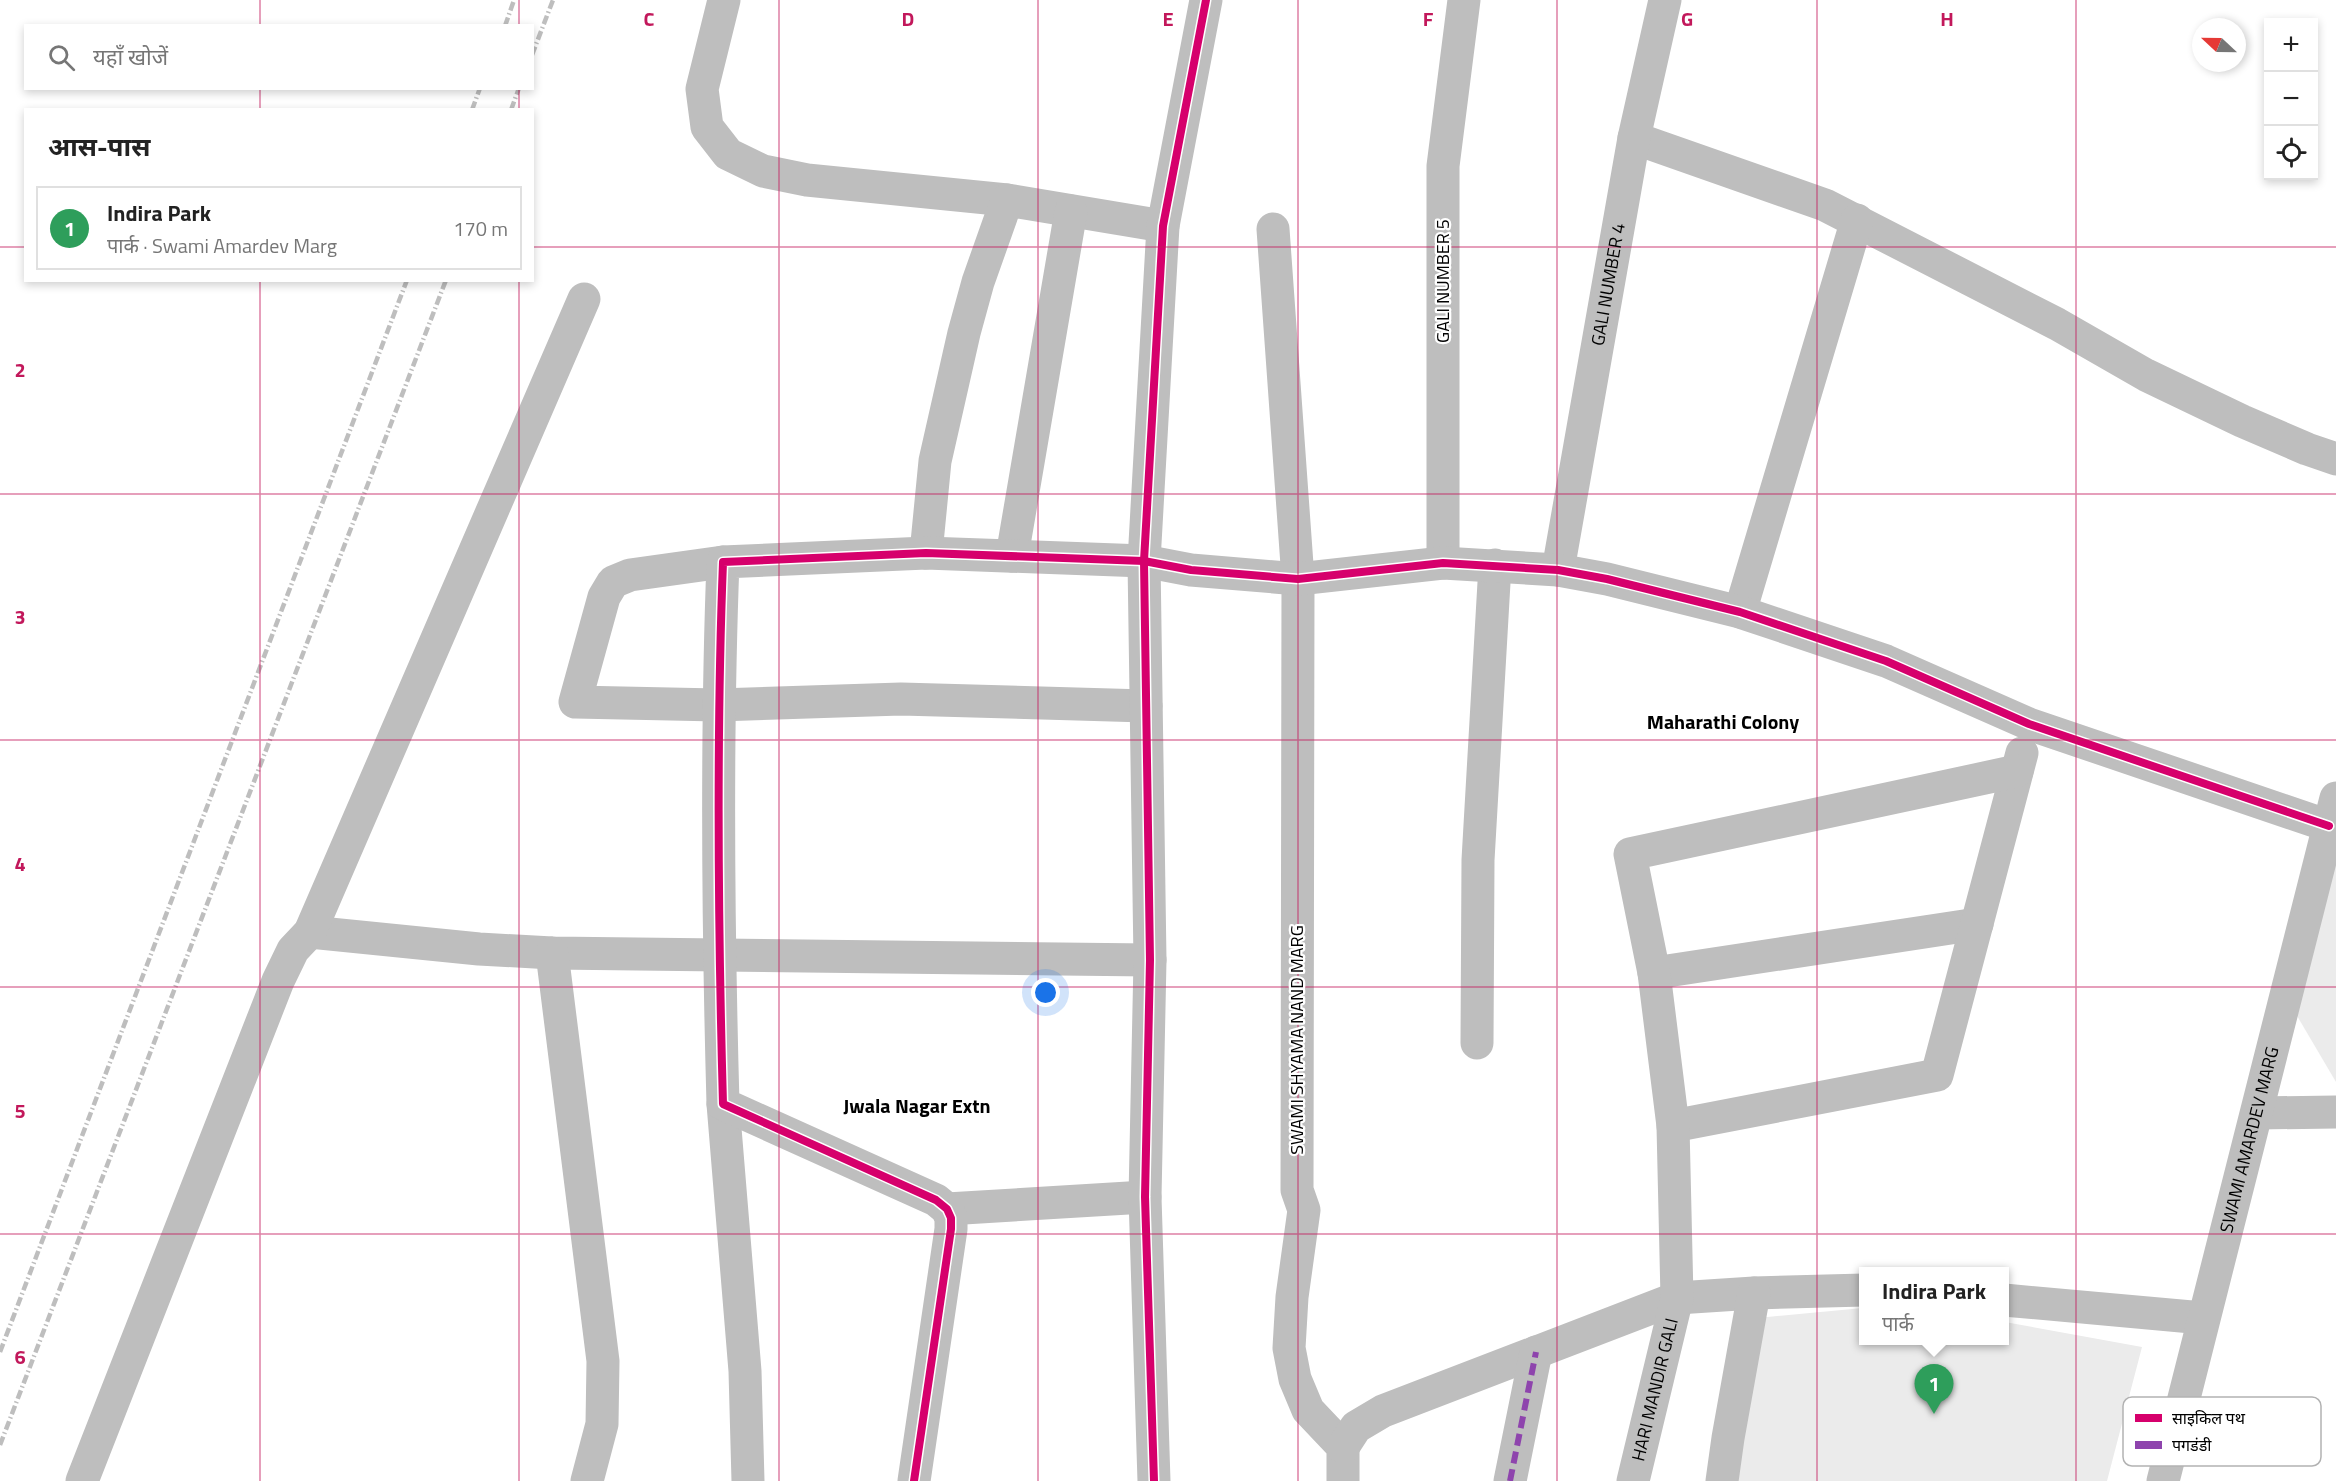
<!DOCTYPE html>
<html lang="hi">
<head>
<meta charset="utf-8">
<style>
  :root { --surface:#fff; --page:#f6f6f6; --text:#222; --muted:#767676; --line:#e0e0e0; --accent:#0b8043 }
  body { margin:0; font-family:"Titillium Web","Noto Sans Devanagari",sans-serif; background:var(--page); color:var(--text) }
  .controls { position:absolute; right:18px; top:18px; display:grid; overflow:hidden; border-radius:0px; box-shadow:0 3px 9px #0003 }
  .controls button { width:54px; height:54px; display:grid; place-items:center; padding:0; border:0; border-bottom:2px solid var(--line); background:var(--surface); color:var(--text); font:30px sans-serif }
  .compass { position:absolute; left:2192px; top:18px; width:54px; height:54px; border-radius:50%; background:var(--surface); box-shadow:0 3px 9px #0003; rotate:292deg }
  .you { position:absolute; left:1046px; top:993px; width:21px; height:21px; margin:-15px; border:4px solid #fff; border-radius:50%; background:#1a73e8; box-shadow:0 0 0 9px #1a73e833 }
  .badge { display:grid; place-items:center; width:39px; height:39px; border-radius:50%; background:var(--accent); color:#fff; font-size:20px; font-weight:700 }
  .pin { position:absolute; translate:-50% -50px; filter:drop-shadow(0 2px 3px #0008) }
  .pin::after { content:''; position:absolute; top:32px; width:21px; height:18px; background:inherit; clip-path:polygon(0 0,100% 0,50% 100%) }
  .popup { position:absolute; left:1859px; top:1267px; width:150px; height:78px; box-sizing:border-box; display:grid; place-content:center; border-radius:0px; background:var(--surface); filter:drop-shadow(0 2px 4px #0005); font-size:20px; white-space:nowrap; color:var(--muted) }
  .popup b { font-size:22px; color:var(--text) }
  .popup::after { content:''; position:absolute; left:50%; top:100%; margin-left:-12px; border:12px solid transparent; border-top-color:var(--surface) }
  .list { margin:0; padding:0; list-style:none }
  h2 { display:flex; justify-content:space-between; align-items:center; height:78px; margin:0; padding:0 24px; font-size:26px }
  h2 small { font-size:20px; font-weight:400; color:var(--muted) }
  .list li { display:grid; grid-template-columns:39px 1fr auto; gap:18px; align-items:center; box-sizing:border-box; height:84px; margin:0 12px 12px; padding:0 12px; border:2px solid var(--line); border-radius:0px }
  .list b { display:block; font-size:22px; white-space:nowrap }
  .list p { margin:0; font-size:20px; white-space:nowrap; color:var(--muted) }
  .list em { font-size:20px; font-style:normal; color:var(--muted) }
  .icon { flex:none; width:33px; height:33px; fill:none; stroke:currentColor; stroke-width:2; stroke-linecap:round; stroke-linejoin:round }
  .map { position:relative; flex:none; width:2336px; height:1481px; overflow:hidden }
  .search { position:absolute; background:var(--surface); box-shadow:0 3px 9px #0003; left:24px; top:24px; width:510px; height:66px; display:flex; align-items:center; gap:15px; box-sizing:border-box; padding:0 21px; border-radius:0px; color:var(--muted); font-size:22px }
  .panel { position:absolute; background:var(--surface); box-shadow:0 3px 9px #0003; left:24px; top:108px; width:510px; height:174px; border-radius:0px }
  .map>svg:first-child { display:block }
  .green { fill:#ebebeb }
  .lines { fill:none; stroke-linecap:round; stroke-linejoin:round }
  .minor { stroke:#bebebe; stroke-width:33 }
  .rail { stroke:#bebebe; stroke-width:4.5; stroke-dasharray:9 3 1.5 3; stroke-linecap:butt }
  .quiet { stroke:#8e44ad; stroke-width:6; stroke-dasharray:12 6; stroke-linecap:butt }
  .cycleway-casing { stroke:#fff; stroke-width:11 }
  .cycleway { stroke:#d6006c; stroke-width:8 }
  .grid { fill:none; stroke:#c2185b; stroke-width:1.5; stroke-opacity:0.55 }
  .labels { text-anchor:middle; stroke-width:4.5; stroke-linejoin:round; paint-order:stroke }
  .street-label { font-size:18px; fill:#000; stroke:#fff }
  .neighbourhood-label { font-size:20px; font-weight:bold; fill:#000; stroke:#fff }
  .key { fill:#fff; stroke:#b2b2b2; stroke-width:1.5 }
  .key-label { font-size:16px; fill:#000 }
  .grid-label { font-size:20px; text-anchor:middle; font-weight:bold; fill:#c2185b; stroke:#fff; stroke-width:4.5; stroke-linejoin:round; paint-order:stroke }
</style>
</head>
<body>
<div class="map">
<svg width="2336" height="1481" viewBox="0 0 2336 1481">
  <rect width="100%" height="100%" fill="#fff"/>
  <!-- green -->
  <g class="green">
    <polygon points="2336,861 2336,1082 2293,1009"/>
    <polygon points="1863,1308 1864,1340 2004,1340 2005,1322 2142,1347 2107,1481 1733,1481 1757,1318"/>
  </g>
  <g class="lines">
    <!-- minor -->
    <g class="minor">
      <polyline points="724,0 702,89 707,127 728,154 763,171 807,180 1007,200"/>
      <polyline points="1634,138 1825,205 2057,324 2146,375 2242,421 2307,449 2336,459"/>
      <polyline points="1273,229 1298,579 1297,1190 1304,1210 1292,1297 1289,1348 1295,1379 1308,1410 1343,1447 1343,1481"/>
      <polyline points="926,553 935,461 964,333 978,282 1007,200 1163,226"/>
      <polyline points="1012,556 1071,211"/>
      <polyline points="723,562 630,575 613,582 604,597 575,702 718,705 901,699 1146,706"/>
      <polyline points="1443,563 1443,166 1464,0"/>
      <path id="s1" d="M1558 570 1634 138 1665 0"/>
      <polyline points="1740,612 1857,220"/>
      <polyline points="310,932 479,949 552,953 1150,960"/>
      <polyline points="552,953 603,1361 602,1424 587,1481"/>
      <polyline points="1654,973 1977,924"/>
      <polyline points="1477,1043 1478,860 1495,565"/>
      <polyline points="723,1104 745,1371 748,1481"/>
      <polyline points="2257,1113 2336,1112"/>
      <polyline points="1673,1126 1937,1075 2022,753"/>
      <polyline points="947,1209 1145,1197"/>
      <polyline points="2004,1300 2203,1318"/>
      <polyline points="1343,1447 1356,1427 1383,1411 1677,1298 1754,1293 1864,1290"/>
      <polyline points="82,1481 278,981 293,950 310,932 584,299"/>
      <path d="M914 1481 951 1229V1218L947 1209 936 1200 723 1104C718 923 716 743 723 562L926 553 1144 561 1191 570 1298 579 1443 563 1558 570 1607 579 1740 612 1886 661 2029 724 2329 826"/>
      <polyline points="1154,1481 1145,1197 1150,960 1144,561 1163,226 1206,0"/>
      <polyline points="1510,1481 1536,1352"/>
      <path id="s2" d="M1633 1481 1677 1298 1673 1126 1654 973 1630 854 2017 771"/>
      <polyline points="1722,1481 1728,1438 1754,1293"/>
      <path id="s3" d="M2163 1481 2336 798"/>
    </g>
    <!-- rail -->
    <g class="rail">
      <polyline points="505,26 514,0"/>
      <polyline points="532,55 553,0"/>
      <polyline points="472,110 480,88"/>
      <polyline points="511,110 519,88"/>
      <polyline points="0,1352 407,280"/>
      <polyline points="0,1445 446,280"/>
    </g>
    <!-- quiet -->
    <polyline class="quiet" points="1510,1481 1536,1352"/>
    <defs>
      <g id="cycleway">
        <path d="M914 1481 951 1229V1218L947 1209 936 1200 723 1104C718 923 716 743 723 562L926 553 1144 561 1191 570 1298 579 1443 563 1558 570 1607 579 1740 612 1886 661 2029 724 2329 826"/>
        <polyline points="1154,1481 1145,1197 1150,960 1144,561 1163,226 1206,0"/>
      </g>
    </defs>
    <!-- cycleway casing -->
    <use href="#cycleway" class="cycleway-casing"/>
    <!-- cycleway -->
    <use href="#cycleway" class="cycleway"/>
  </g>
  <!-- grid -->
  <path class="grid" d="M260 0V26M519 0V26M779 0V1481M1038 0V1481M1298 0V1481M1557 0V1481M1817 0V1481M2076 0V1481M260 88V110M519 88V110M0 247H26M532 247H2336M260 280V1481M519 280V1481M0 494H2336M0 740H2336M0 987H2336M0 1234H2336"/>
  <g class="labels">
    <!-- street labels -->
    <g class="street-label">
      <text transform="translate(1443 281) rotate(-90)" y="6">GALI NUMBER 5</text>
      <text dy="6" stroke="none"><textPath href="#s1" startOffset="290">GALI NUMBER 4</textPath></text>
      <text transform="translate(1297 1040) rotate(-90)" y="6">SWAMI SHYAMA NAND MARG</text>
      <text dy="6" stroke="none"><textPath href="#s3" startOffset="352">SWAMI AMARDEV MARG</textPath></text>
      <text dy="6" stroke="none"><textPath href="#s2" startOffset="94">HARI MANDIR GALI</textPath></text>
    </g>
    <!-- neighbourhood labels -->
    <g class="neighbourhood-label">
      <text x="1723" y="729">Maharathi Colony</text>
      <text x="917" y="1113">Jwala Nagar Extn</text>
    </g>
  </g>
  <!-- legend -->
  <rect x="2123" y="1397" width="198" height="69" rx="9" class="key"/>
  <rect x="2135" y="1414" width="27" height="8" fill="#d6006c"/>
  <rect x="2135" y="1441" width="27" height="8" fill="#8e44ad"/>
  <g class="key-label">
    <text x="2172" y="1424">साइकिल पथ</text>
    <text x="2172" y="1451">पगडंडी</text>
  </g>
  <g class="grid-label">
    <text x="649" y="26">C</text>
    <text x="908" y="26">D</text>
    <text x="1168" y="26">E</text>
    <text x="1428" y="26">F</text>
    <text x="1687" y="26">G</text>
    <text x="1947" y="26">H</text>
    <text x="20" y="377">2</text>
    <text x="20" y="624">3</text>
    <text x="20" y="871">4</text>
    <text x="20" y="1118">5</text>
    <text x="20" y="1364">6</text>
  </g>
</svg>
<div class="controls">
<button>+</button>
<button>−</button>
<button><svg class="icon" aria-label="locate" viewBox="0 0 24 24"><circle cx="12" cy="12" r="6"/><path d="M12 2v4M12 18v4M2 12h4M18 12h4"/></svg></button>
</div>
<svg class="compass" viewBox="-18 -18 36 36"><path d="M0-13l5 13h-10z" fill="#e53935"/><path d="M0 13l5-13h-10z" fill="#767676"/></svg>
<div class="you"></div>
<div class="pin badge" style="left:1934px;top:1414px;background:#2e9e5b">1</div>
<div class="popup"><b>Indira Park</b>पार्क</div>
<div class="search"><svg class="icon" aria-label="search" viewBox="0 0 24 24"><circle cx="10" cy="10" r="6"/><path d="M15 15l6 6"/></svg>यहाँ खोजें</div>
<section class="panel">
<h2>आस-पास<small></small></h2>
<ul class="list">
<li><span class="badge" style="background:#2e9e5b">1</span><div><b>Indira Park</b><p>पार्क · Swami Amardev Marg</p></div><em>170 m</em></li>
</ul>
</section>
</div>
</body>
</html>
